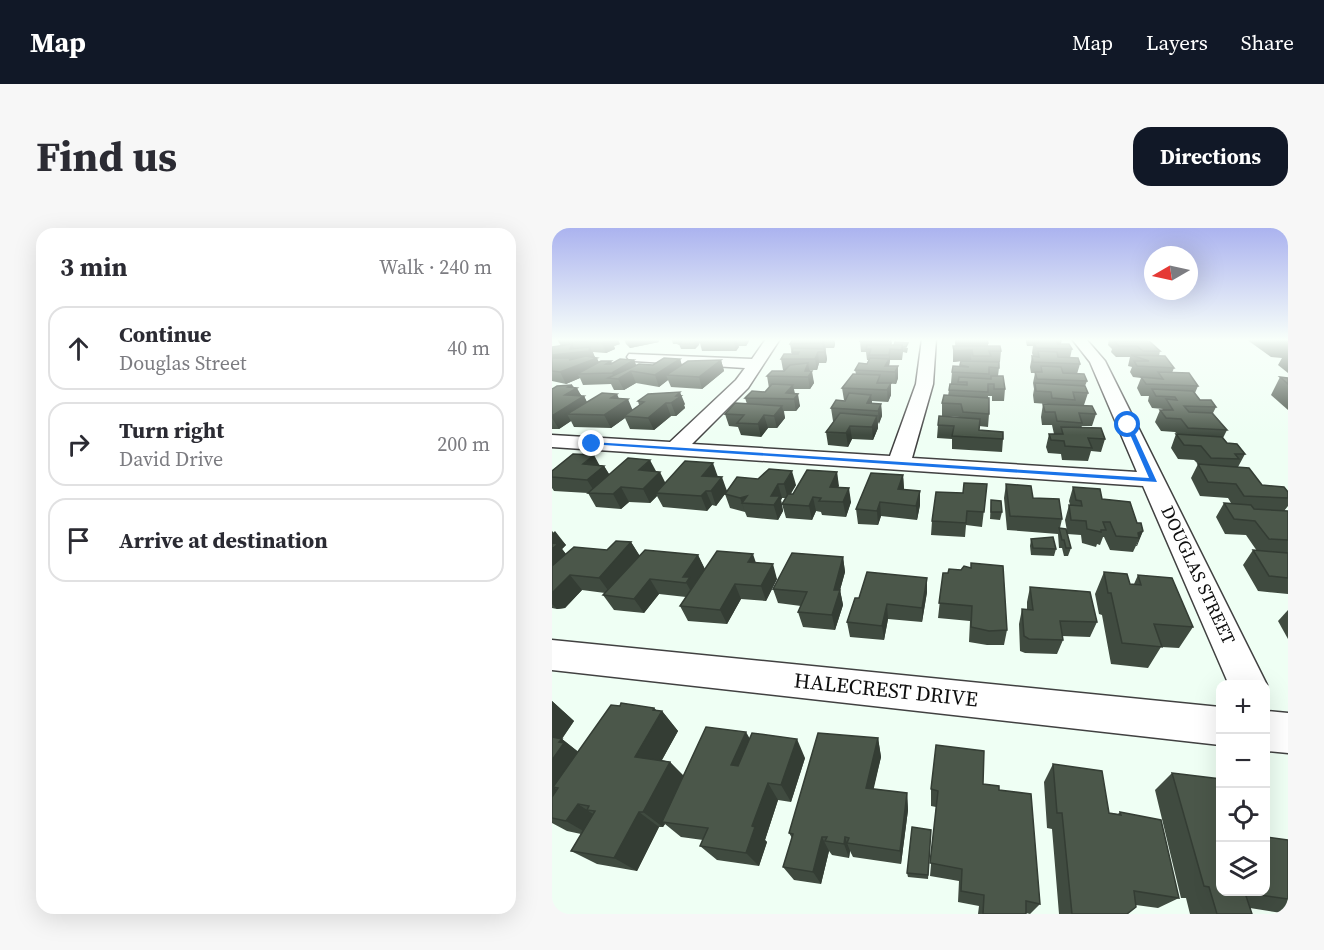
<!DOCTYPE html>
<html lang="en">
<head>
<meta charset="utf-8">
<style>
  :root { --surface:#fff; --page:#f7f7f7; --text:#2b2b33; --muted:#7c7c81; --line:#e1e1e2; --accent:#111827 }
  body { margin:0; font-family:"Source Serif 4",serif; background:var(--page); color:var(--text) }
  .controls { position:absolute; right:18px; bottom:18px; display:grid; overflow:hidden; border-radius:12px; box-shadow:0 6px 24px #0002 }
  .controls button { width:54px; height:54px; display:grid; place-items:center; padding:0; border:0; border-bottom:2px solid var(--line); background:var(--surface); color:var(--text); font:30px sans-serif }
  .compass { position:absolute; left:592px; top:18px; width:54px; height:54px; border-radius:50%; background:var(--surface); box-shadow:0 6px 24px #0002; rotate:261deg }
  .stop { position:absolute; width:18px; height:18px; margin:-14px; border:4px solid #1a73e8; border-radius:50%; background:#fff }
  .stop.end { background:#1a73e8; border-color:#fff; box-shadow:0 2px 6px #0008 }
  .list { margin:0; padding:0; list-style:none }
  h2 { display:flex; justify-content:space-between; align-items:center; height:78px; margin:0; padding:0 24px; font-size:26px }
  h2 small { font-size:20px; font-weight:400; color:var(--muted) }
  .list li { display:grid; grid-template-columns:39px 1fr auto; gap:18px; align-items:center; box-sizing:border-box; height:84px; margin:0 12px 12px; padding:0 12px; border:2px solid var(--line); border-radius:18px }
  .list b { display:block; font-size:22px; white-space:nowrap }
  .list p { margin:0; font-size:20px; white-space:nowrap; color:var(--muted) }
  .list em { font-size:20px; font-style:normal; color:var(--muted) }
  .icon { flex:none; width:33px; height:33px; fill:none; stroke:currentColor; stroke-width:2; stroke-linecap:round; stroke-linejoin:round }
  .map { position:relative; flex:none; width:736px; height:686px; overflow:hidden; border-radius:18px }
  header { display:flex; align-items:center; gap:36px; box-sizing:border-box; height:84px; padding:0 30px; background:var(--accent); color:#fff }
  header strong { font-size:28px }
  nav { display:flex; gap:33px; margin-inline-start:auto; font-size:21px }
  .intro { display:flex; align-items:center; justify-content:space-between; box-sizing:border-box; height:144px; padding:0 36px }
  h1 { margin:0; font-size:42px }
  .button { padding:15px 27px; border-radius:18px; background:var(--accent); color:#fff; font-size:21px; font-weight:700 }
  main { display:flex; gap:36px; padding:0 36px }
  aside { flex:1; background:var(--surface); border-radius:18px; box-shadow:0 6px 24px #0002 }
  .map>svg:first-child { display:block }
  .lines { fill:none; stroke-linecap:round; stroke-linejoin:round }
  .minor-casing { stroke:#414141; stroke-width:3 }
  .minor { fill:#fff; fill-rule:evenodd }
  .wall { fill:#404b40 }
  .shaded-wall { fill:#343d34 }
  .building { fill:#4b574a; stroke:#343d34; stroke-width:1.5 }
  .route { fill:#1a73e8 }
  .labels { text-anchor:middle; stroke-width:6; stroke-linejoin:round; paint-order:stroke }
  .street-label { font-size:18px; fill:#0e0e0e; stroke:#fff }
  .near-street-label { font-size:21px; fill:#0e0e0e; stroke:#fff }
</style>
</head>
<body>
<header>
<strong>Map</strong>
<nav><a>Map</a><a>Layers</a><a>Share</a></nav>
</header>
<div class="intro"><h1>Find us</h1><a class="button">Directions</a></div>
<main>
<aside>
<h2>3 min<small>Walk · 240 m</small></h2>
<ul class="list">
<li><svg class="icon" aria-label="ahead" viewBox="0 0 24 24"><path d="M12 20V5M6 11l6-6 6 6"/></svg><div><b>Continue</b><p>Douglas Street</p></div><em>40 m</em></li>
<li><svg class="icon" aria-label="right" viewBox="0 0 24 24"><path d="M7 20v-9h11M14 6l5 5-5 5"/></svg><div><b>Turn right</b><p>David Drive</p></div><em>200 m</em></li>
<li><svg class="icon" aria-label="arrive" viewBox="0 0 24 24"><path d="M6 21V4h12l-3 4 3 4H6"/></svg><div><b>Arrive at destination</b></div></li>
</ul>
</aside>
<div class="map">
<svg width="736" height="686" viewBox="0 0 736 686">
  <rect width="100%" height="100%" fill="#effff4"/>
  <g class="lines">
    <defs>
      <g id="minor">
        <polygon points="214,111 228,111 196,160 140,216 338,228 364,156 370,111 384,111 381,156 360,230 585,244 538,134 520,111 534,111 553,133 715,457 714,460 714,457 677,457 591,258 0,219 0,207 118,214 184,152 193,140 82,133 77,132 75,129 77,126 200,131"/>
        <polygon points="0,412 668,479 668,517 0,442"/>
        <polygon points="714,483 736,485 736,525 714,523"/>
      </g>
    </defs>
    <!-- minor casing -->
    <use href="#minor" class="minor-casing"/>
    <!-- minor -->
    <use href="#minor" class="minor"/>
  </g>
  <!-- wall -->
  <g class="wall">
    <polygon points="5,111 68,116 62,118 63,121 54,125 41,124 43,130 47,134 59,133 60,136 84,137 101,137 128,131 130,137 169,132 172,143 150,161 119,159 116,152 107,159 84,155 72,162 62,162 59,156 31,157 28,150 14,156 0,153 0,119 9,118"/>
    <polygon points="72,111 106,111 107,114 78,120 74,116"/>
    <polygon points="109,111 196,111 197,113 194,118 186,118 187,119 184,123 150,123 148,115 143,121 129,121 127,116 121,116 120,112"/>
    <polygon points="241,111 282,111 283,116 282,120 273,120 275,131 274,135 267,135 265,142 258,142 262,155 258,161 242,161 243,166 248,178 244,183 232,183 233,190 225,200 216,200 209,209 189,207 186,199 177,198 173,186 195,176 193,170 213,164 217,160 215,148 233,142 231,142 229,131 240,126 238,116"/>
    <polygon points="309,111 356,111 339,111 339,117 356,120 355,125 351,124 350,132 338,132 337,138 346,138 346,150 344,156 329,155 339,155 339,167 336,174 320,173 320,175 329,176 330,188 326,196 326,200 321,212 300,211 296,219 276,217 274,204 282,193 281,193 279,180 293,173 294,172 292,172 290,160 304,146 303,142 315,136 317,132 315,132 314,124 309,124 308,113"/>
    <polygon points="404,111 436,115 436,118 449,123 448,134 438,134 447,140 446,148 453,161 452,173 440,173 440,168 436,168 437,186 436,199 427,198 427,202 451,211 450,224 400,221 400,211 385,210 386,197 408,190 408,189 390,188 390,175 396,168 397,162 399,155 400,144 408,139 409,133 401,134 401,118 403,118"/>
    <polygon points="474,111 510,111 509,116 520,121 518,130 528,136 525,146 535,153 533,158 536,165 532,177 522,177 544,186 540,198 530,198 529,200 553,211 549,224 539,223 536,233 510,232 509,226 496,225 494,219 497,206 502,206 500,197 490,197 489,189 491,176 496,176 482,175 481,167 482,161 481,155 483,145 479,145 478,139 480,128 481,128 480,125 481,118 475,118 474,114"/>
    <polygon points="557,111 593,111 592,113 608,123 607,128 622,140 620,145 646,158 643,165 648,172 664,179 661,185 675,202 671,210 675,215 693,226 686,239 710,257 736,264 736,278 732,283 736,283 736,366 706,363 691,337 701,322 705,323 694,307 673,306 664,289 672,275 679,275 676,270 648,268 639,250 646,236 642,232 626,231 619,220 624,206 625,206 623,204 609,203 603,194 608,182 610,182 611,181 600,180 596,173 597,168 589,168 585,160 589,150 581,149 578,144 580,139 576,138 578,129 564,129 559,124 560,121 556,117"/>
    <polygon points="694,111 736,111 736,145 726,137 730,130 719,129"/>
    <polygon points="728,149 736,150 736,182 719,167"/>
    <polygon points="20,157 30,168 32,168 35,174 67,170 81,182 87,177 86,173 133,176 132,177 133,180 124,188 119,188 102,202 78,201 73,190 59,200 22,199 19,193 7,201 0,201 0,161"/>
    <polygon points="48,237 52,238 57,246 104,244 113,255 166,249 175,263 185,249 244,257 238,266 241,266 285,244 286,260 299,274 294,289 270,287 269,284 264,283 260,292 234,290 230,276 234,270 230,270 229,272 231,283 226,292 195,289 193,284 178,280 173,266 164,278 160,277 155,283 111,279 105,268 98,275 77,274 69,281 44,279 36,265 2,263 0,260 0,243"/>
    <polygon points="351,247 352,262 368,263 368,277 365,292 329,288 326,297 306,296 304,281"/>
    <polygon points="435,256 430,299 414,297 413,309 379,307 380,293 411,265"/>
    <polygon points="454,256 481,270 510,291 508,300 515,303 513,292 517,277 518,277 517,273 521,259 550,271 585,295 591,303 581,324 558,322 552,309 551,309 548,317 545,316 544,319 530,315 529,307 515,306 519,320 516,328 512,328 510,320 507,320 506,306 455,302 452,270"/>
    <polygon points="439,272 450,284 448,292 438,291"/>
    <polygon points="0,303 14,317 10,321 14,326 55,322 79,314 88,328 146,327 153,341 204,335 225,351 214,373 189,371 175,396 136,393 128,378 134,369 107,366 92,385 62,382 51,367 53,365 30,362 13,380 5,381 0,380"/>
    <polygon points="479,311 504,321 502,328 479,327 478,318"/>
    <polygon points="291,329 293,344 288,362 291,377 283,402 251,399 246,384 249,378 226,375 221,361"/>
    <polygon points="552,344 578,356 582,356 586,347 641,399 627,420 609,419 596,440 559,436 550,387 547,386 543,366"/>
    <polygon points="391,345 455,402 452,417 435,417 417,414 418,393 386,390"/>
    <polygon points="478,359 545,394 538,409 510,408 511,412 505,426 473,425 468,423 467,396 470,381 475,382 475,374"/>
    <polygon points="375,364 370,394 336,391 332,412 298,409 295,394 307,370"/>
    <polygon points="736,382 736,411 726,393"/>
    <polygon points="0,473 22,493 10,511 26,524 68,478 102,480 105,483 110,483 126,503 110,532 118,534 131,548 198,510 253,530 239,574 226,572 213,612 215,614 207,638 165,632 148,618 151,612 129,609 113,596 111,599 107,599 85,643 45,636 19,623 29,606 15,603 0,595"/>
    <polygon points="326,510 329,529 321,561 355,565 356,582 349,636 301,629 298,623 297,630 280,627 277,623 269,656 242,652 231,639 240,610 237,605"/>
    <polygon points="501,536 557,585 566,586 568,584 627,670 606,680 584,677 575,686 507,686 500,601 495,600 492,554"/>
    <polygon points="620,545 669,663 736,612 736,686 698,680 700,686 638,686 634,670 629,670 603,562"/>
    <polygon points="431,556 447,562 488,676 478,686 474,685 474,686 426,686 427,678 406,674 407,653 378,648 384,579 379,578 379,561"/>
    <polygon points="379,602 376,651 356,649 355,645"/>
  </g>
  <!-- shaded-wall -->
  <g class="shaded-wall">
    <polygon points="48,111 66,111 68,116 62,118 63,121 54,125"/>
    <polygon points="74,111 106,111 107,114 78,120"/>
    <polygon points="146,111 147,117 143,121 142,116"/>
    <polygon points="182,111 184,111 187,119 184,123 181,112"/>
    <polygon points="192,111 196,111 197,113 194,118"/>
    <polygon points="272,111 275,131 274,135 270,115"/>
    <polygon points="281,111 282,111 283,116 282,120"/>
    <polygon points="338,111 339,111 340,115 338,123 338,132 337,138 333,138 337,131"/>
    <polygon points="20,116 24,125 38,119 43,129 43,131 45,130 50,141 25,146 28,150 14,156 8,144 0,139 0,127 18,121"/>
    <polygon points="420,122 419,132 401,134 402,123"/>
    <polygon points="266,124 267,135 265,142 263,131"/>
    <polygon points="128,131 131,142 114,147 116,152 107,159 103,147"/>
    <polygon points="82,132 87,143 79,143 84,155 72,162 66,151 63,151 60,145 54,136 59,133 63,143"/>
    <polygon points="169,132 172,143 150,161 147,149"/>
    <polygon points="256,135 258,146 260,143 262,155 258,161 256,149 253,143"/>
    <polygon points="346,138 346,150 344,156 343,144"/>
    <polygon points="339,155 339,167 336,174 335,162"/>
    <polygon points="20,157 22,162 25,160 30,169 32,168 38,181 15,186 19,193 7,201 0,190 0,188 13,167 16,159"/>
    <polygon points="241,157 243,169 246,166 248,178 244,183 242,171 234,165"/>
    <polygon points="128,164 133,176 132,177 133,180 124,188 119,175 124,168"/>
    <polygon points="65,166 69,175 76,171 81,183 72,188 73,190 59,200 52,187 59,170"/>
    <polygon points="319,167 320,179 315,175"/>
    <polygon points="114,175 119,188 102,202 96,190"/>
    <polygon points="329,176 330,188 327,196 326,183"/>
    <polygon points="230,178 233,190 225,200 222,188"/>
    <polygon points="212,187 216,200 209,209 206,196"/>
    <polygon points="325,188 326,200 321,212 320,199"/>
    <polygon points="298,198 300,211 296,219 294,205"/>
    <polygon points="42,227 49,240 52,238 60,251 44,266 35,252 31,236"/>
    <polygon points="98,232 105,245 87,242"/>
    <polygon points="161,235 166,249 150,248"/>
    <polygon points="240,243 244,257 236,271 232,256"/>
    <polygon points="108,244 115,258 104,265 105,268 98,275 91,261"/>
    <polygon points="285,244 287,258 280,273 278,259"/>
    <polygon points="351,247 352,261 346,275 346,261"/>
    <polygon points="170,249 175,263 164,278 159,263"/>
    <polygon points="226,256 230,270 229,272 231,283 226,292 219,268"/>
    <polygon points="69,259 77,274 69,281 61,266"/>
    <polygon points="297,260 299,274 294,289 291,274"/>
    <polygon points="154,263 160,277 155,283 149,268"/>
    <polygon points="368,263 368,277 365,292 364,278"/>
    <polygon points="195,268 190,275 193,284 188,270"/>
    <polygon points="261,269 264,283 260,292 257,278"/>
    <polygon points="328,274 329,288 326,297 325,283"/>
    <polygon points="3,303 14,317 10,321 17,330 0,347 0,306"/>
    <polygon points="591,303 585,318 584,318 587,310 586,305"/>
    <polygon points="79,314 88,329 58,365 47,350"/>
    <polygon points="201,326 206,341 196,334"/>
    <polygon points="146,327 153,342 142,369 131,349"/>
    <polygon points="291,329 293,344 288,362 291,377 283,402 280,387 282,362"/>
    <polygon points="221,336 225,351 214,373 209,358"/>
    <polygon points="18,347 30,362 13,380 5,381 0,376 0,365"/>
    <polygon points="375,350 375,364 370,394 370,380"/>
    <polygon points="98,351 107,366 92,385 82,371"/>
    <polygon points="183,356 189,371 175,396 168,382"/>
    <polygon points="335,376 336,391 332,412 330,398"/>
    <polygon points="0,473 22,493 8,513 10,511 33,529 6,560 1,559 13,567 0,586"/>
    <polygon points="102,480 108,486 110,483 126,503 102,546 83,529"/>
    <polygon points="194,504 205,523 192,555 179,537"/>
    <polygon points="326,510 329,529 318,577 314,560"/>
    <polygon points="245,511 253,530 239,574 229,557"/>
    <polygon points="118,534 135,551 110,594 113,596 111,599 91,584"/>
    <polygon points="216,555 226,572 213,612 215,614 207,638 194,625 200,598"/>
    <polygon points="355,565 356,582 349,636 348,623"/>
    <polygon points="26,576 50,592 40,608 14,593"/>
    <polygon points="87,584 107,599 85,643 62,630"/>
    <polygon points="270,609 277,623 269,656 261,644"/>
    <polygon points="293,609 298,623 297,630 292,616"/>
  </g>
  <!-- building -->
  <g class="building">
    <polygon points="5,111 58,111 49,115"/>
    <polygon points="146,111 142,116 127,116 131,112"/>
    <polygon points="148,111 182,111 181,112 147,113"/>
    <polygon points="241,111 272,111 270,115 238,116"/>
    <polygon points="309,111 338,111 337,114 308,113"/>
    <polygon points="404,111 435,111 436,115 404,115"/>
    <polygon points="486,111 503,111 506,116 517,116 520,121 484,120 482,115 487,115"/>
    <polygon points="722,111 736,111 736,114 727,114"/>
    <polygon points="562,113 597,113 608,123 591,123 585,118 567,118"/>
    <polygon points="343,114 356,115 354,119 350,119 350,117 342,117"/>
    <polygon points="20,116 18,121 38,119 37,123 0,127 0,119"/>
    <polygon points="315,117 350,117 350,122 338,121 337,127 317,127 319,121 314,121"/>
    <polygon points="401,118 448,118 449,123 437,123 439,128 421,128 420,122 402,123"/>
    <polygon points="241,120 273,121 272,124 266,124 263,131 229,131 232,126 246,126 247,124 240,124"/>
    <polygon points="486,123 505,124 506,129 526,130 528,136 481,134 480,128 487,129"/>
    <polygon points="579,127 613,128 622,140 585,138 582,133 597,133"/>
    <polygon points="34,128 45,130 8,144 0,143 0,130 24,130 17,132"/>
    <polygon points="112,130 128,131 103,147 79,143 66,151 56,150 87,136 101,137"/>
    <polygon points="318,130 337,131 333,138 346,138 343,144 303,142 307,135 315,136"/>
    <polygon points="68,131 82,132 60,145 25,146 49,133 59,133 54,136 59,136"/>
    <polygon points="169,132 147,149 114,147 136,133"/>
    <polygon points="409,133 447,134 447,140 437,139 437,146 400,144 401,138 417,139 408,137"/>
    <polygon points="256,135 253,143 260,143 256,149 215,148 220,143 232,143 238,137"/>
    <polygon points="489,138 509,139 511,145 532,146 535,153 485,151 483,144 490,144"/>
    <polygon points="606,144 637,145 646,158 594,156 589,149 611,151"/>
    <polygon points="301,146 328,147 325,155 339,155 335,162 290,160"/>
    <polygon points="439,148 451,148 453,161 442,161 442,156 436,156 436,164 397,162 398,156 415,157 415,154 406,154 407,149 439,151"/>
    <polygon points="728,149 736,150 736,156"/>
    <polygon points="483,155 533,158 536,165 521,164 523,172 500,170 499,164 484,163"/>
    <polygon points="220,156 241,157 234,165 246,166 242,171 193,170 200,163 213,164"/>
    <polygon points="20,157 16,159 25,160 13,167 32,168 0,188 0,161 5,158"/>
    <polygon points="600,161 641,163 648,172 659,172 664,179 632,178 637,184 660,185 675,202 636,200 629,191 614,190 608,182 621,182 614,171 625,172 623,169 604,168"/>
    <polygon points="128,164 124,168 129,168 119,175 114,175 96,190 72,188 92,174 86,173 96,166"/>
    <polygon points="50,165 65,166 59,170 76,171 52,187 15,186"/>
    <polygon points="297,165 319,167 315,175 329,176 326,183 279,180 284,172 293,173"/>
    <polygon points="392,167 437,170 437,186 411,184 409,176 390,175"/>
    <polygon points="183,175 230,178 222,188 212,187 206,196 185,195 192,187 173,186"/>
    <polygon points="491,176 540,178 544,186 527,185 530,195 505,193 503,184 493,184"/>
    <polygon points="288,185 325,188 320,199 298,198 294,205 274,204"/>
    <polygon points="387,188 428,191 427,202 451,204 451,211 400,208 402,198 386,197"/>
    <polygon points="509,199 549,200 553,211 536,210 540,220 513,218 512,213 499,212 497,206 511,206"/>
    <polygon points="624,206 670,209 675,215 685,216 693,226 683,226 687,231 659,230 649,218 632,217"/>
    <polygon points="21,226 42,227 31,236 52,238 35,252 0,249 0,243"/>
    <polygon points="76,230 98,232 87,242 108,244 91,261 69,259 61,266 36,265"/>
    <polygon points="133,233 161,235 150,248 170,249 159,263 154,263 149,268 104,265"/>
    <polygon points="646,236 697,240 710,257 732,259 736,264 736,270 692,268 684,256 656,254"/>
    <polygon points="217,241 240,243 232,256 226,256 219,268 228,268 222,277 190,275 195,268 188,270 173,266 185,249 206,251"/>
    <polygon points="255,242 285,244 278,259 297,260 291,274 267,273 269,270 261,269 257,278 230,276 236,266 241,266"/>
    <polygon points="319,245 351,247 346,261 368,263 364,278 328,274 325,283 304,281"/>
    <polygon points="412,255 435,256 432,284 415,283 414,295 380,293 384,264 411,265"/>
    <polygon points="454,256 479,258 481,270 507,271 510,291 458,288"/>
    <polygon points="521,259 548,261 550,271 578,274 585,295 589,295 591,303 586,305 587,310 564,308 558,294 551,294 554,302 549,302 549,304 535,301 534,293 519,292 517,277 530,278 529,273 524,272"/>
    <polygon points="439,272 449,273 450,284 439,284"/>
    <polygon points="672,275 699,277 702,281 736,283 736,312 717,311 703,293 682,291"/>
    <polygon points="507,300 514,301 519,320 514,320 512,312 510,312"/>
    <polygon points="501,309 504,321 481,320 479,311"/>
    <polygon points="64,313 79,314 47,350 18,347 0,365 0,338 22,319 55,322"/>
    <polygon points="0,315 6,316 0,321"/>
    <polygon points="93,322 146,327 131,349 138,349 134,355 98,351 82,371 51,367"/>
    <polygon points="701,322 736,325 736,350 717,348"/>
    <polygon points="165,323 201,326 196,334 221,336 209,358 183,356 168,382 128,378"/>
    <polygon points="240,325 291,329 282,362 288,362 280,387 246,384 255,364 221,361"/>
    <polygon points="419,335 451,338 455,402 437,403 419,399 420,378 387,375 391,345 396,345 397,341 409,342 412,338 419,340"/>
    <polygon points="315,344 375,350 370,380 335,376 330,398 295,394 303,370 307,370"/>
    <polygon points="552,344 575,346 578,356 589,357 586,347 620,350 641,399 602,396 610,419 570,415 559,365 556,365"/>
    <polygon points="478,359 538,364 545,394 508,393 511,412 477,411 472,408 470,381 481,382"/>
    <polygon points="69,475 102,480 101,482 110,483 83,529 118,534 91,584 87,584 62,630 19,623 43,583 35,582 37,578 26,576 14,593 0,590 0,569 6,560 1,559 59,477 68,478"/>
    <polygon points="154,499 194,504 179,537 186,538 200,505 245,511 229,557 216,555 200,598 203,599 194,625 148,618 156,600 110,594"/>
    <polygon points="266,505 326,510 314,560 355,565 348,623 295,615 297,610 293,609 292,616 273,613 275,609 270,609 261,644 231,639 241,606 237,605"/>
    <polygon points="0,509 10,511 7,514 12,515 0,532"/>
    <polygon points="384,517 432,523 431,556 447,558 447,562 479,566 488,676 474,673 474,686 431,686 432,667 409,663 410,641 378,635 386,563 379,561"/>
    <polygon points="501,536 550,543 557,585 569,587 568,584 609,592 627,670 582,663 584,679 575,686 520,686 510,585 505,585"/>
    <polygon points="620,545 669,551 669,663 714,663 714,609 736,612 736,671 693,665 700,686 665,686 657,659 652,658"/>
    <polygon points="360,599 379,602 376,647 355,645"/>
  </g>
  <!-- sky -->
  <linearGradient id="sky" x2="0" y2="1"><stop stop-color="#abb3ef"/><stop offset="0.54" stop-color="#f8fffa"/><stop offset="1" stop-color="#f8fffa" stop-opacity="0"/></linearGradient>
  <rect width="736" height="207" fill="url(#sky)"/>
  <!-- route -->
  <polygon class="route" points="573,195 579,197 605,254 37,216 40,214 597,250"/>
  <g class="labels">
    <!-- street labels -->
    <g class="street-label">
      <text transform="translate(646 347) rotate(65)" y="6">DOUGLAS STREET</text>
    </g>
    <!-- near-street labels -->
    <g class="near-street-label">
      <text transform="translate(334 462) rotate(6)" y="7">HALECREST DRIVE</text>
    </g>
  </g>
</svg>
<div class="controls">
<button>+</button>
<button>−</button>
<button><svg class="icon" aria-label="locate" viewBox="0 0 24 24"><circle cx="12" cy="12" r="6"/><path d="M12 2v4M12 18v4M2 12h4M18 12h4"/></svg></button>
<button><svg class="icon" aria-label="layers" viewBox="0 0 24 24"><path d="M12 4l9 5-9 5-9-5zM3 14l9 5 9-5"/></svg></button>
</div>
<svg class="compass" viewBox="-18 -18 36 36"><path d="M0-13l5 13h-10z" fill="#e53935"/><path d="M0 13l5-13h-10z" fill="#7c7c81"/></svg>
<div class="stop" style="left:576px;top:197px"></div>
<div class="stop end" style="left:40px;top:216px"></div>
</div>
</main>
</body>
</html>
